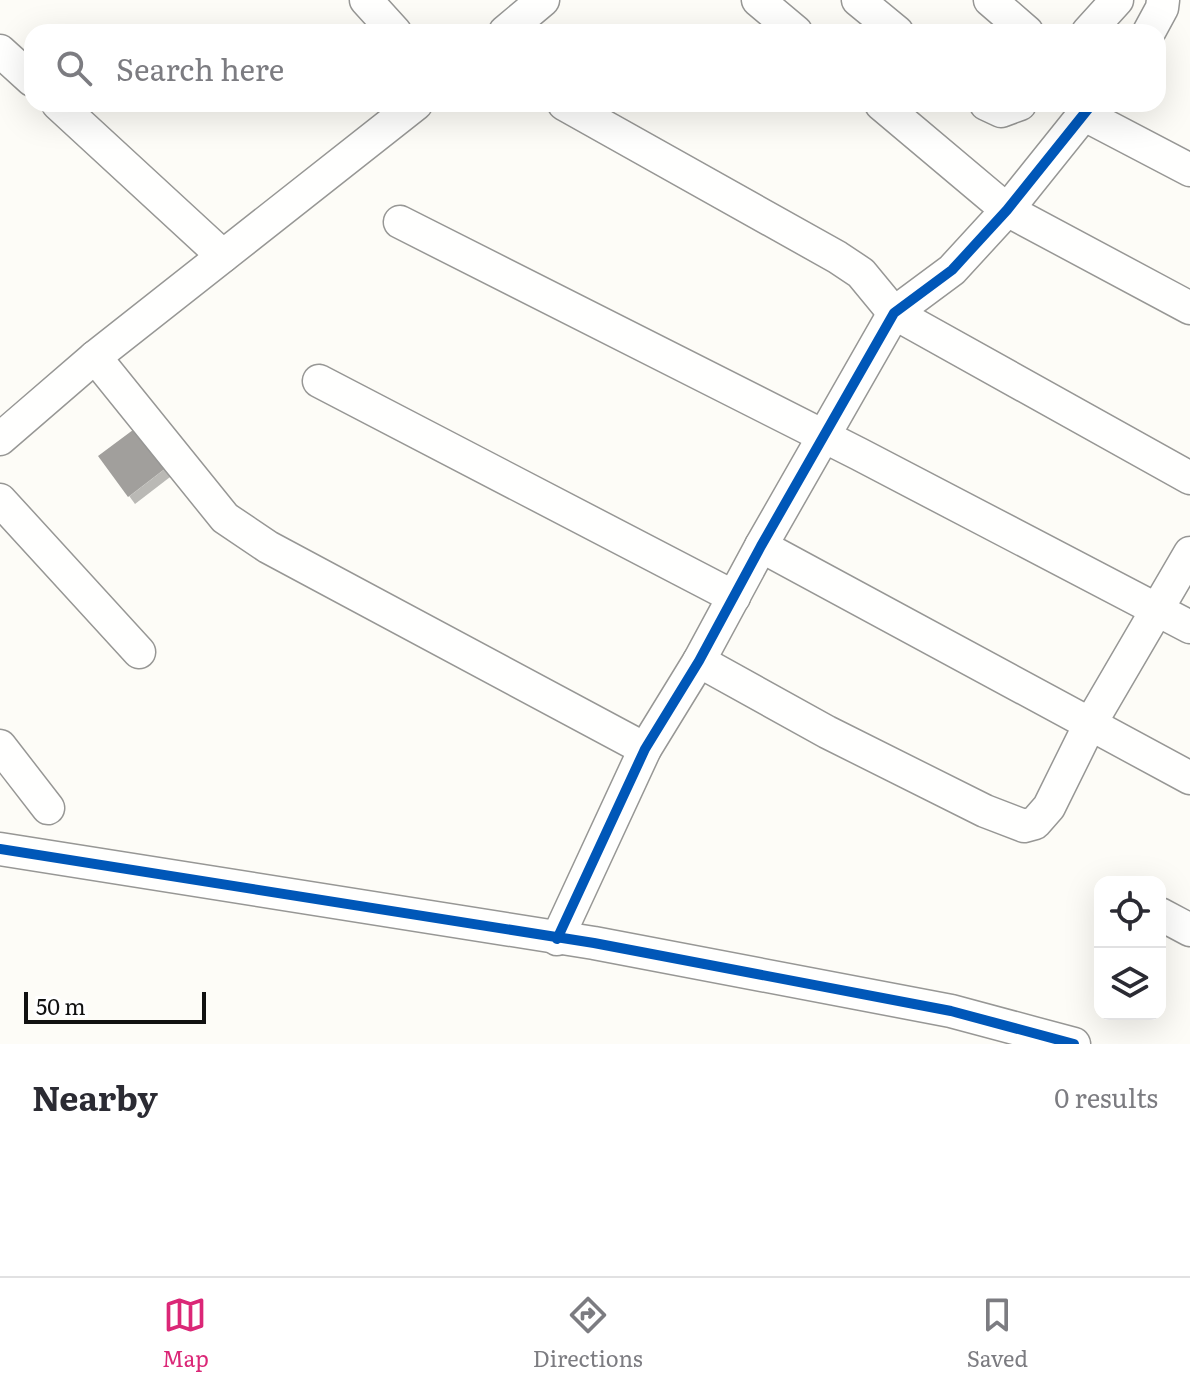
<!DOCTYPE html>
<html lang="en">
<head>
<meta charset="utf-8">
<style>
  :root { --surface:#fff; --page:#f7f7f7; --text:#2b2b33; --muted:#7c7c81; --line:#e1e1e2; --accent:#db2777 }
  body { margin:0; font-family:Literata,serif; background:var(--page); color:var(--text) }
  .controls { position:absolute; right:24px; bottom:24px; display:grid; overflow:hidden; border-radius:16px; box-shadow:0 8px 32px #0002 }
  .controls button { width:72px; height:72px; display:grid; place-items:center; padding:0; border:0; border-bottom:2px solid var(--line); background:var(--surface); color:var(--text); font:40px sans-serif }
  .scale { position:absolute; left:24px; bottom:20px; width:182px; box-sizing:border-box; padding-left:8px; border:4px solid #111; border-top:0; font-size:22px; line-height:28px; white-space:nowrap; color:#111; -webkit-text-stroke:6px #fff; paint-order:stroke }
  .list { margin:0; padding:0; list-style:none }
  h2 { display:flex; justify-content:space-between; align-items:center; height:104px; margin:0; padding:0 32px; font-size:34px }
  h2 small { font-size:26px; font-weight:400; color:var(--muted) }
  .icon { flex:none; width:44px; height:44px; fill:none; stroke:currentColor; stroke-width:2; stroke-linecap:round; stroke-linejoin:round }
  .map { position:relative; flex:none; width:1190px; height:1044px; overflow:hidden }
  .search { position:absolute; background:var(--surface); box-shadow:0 8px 32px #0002; left:24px; right:24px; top:24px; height:88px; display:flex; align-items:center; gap:20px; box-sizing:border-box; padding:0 28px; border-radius:24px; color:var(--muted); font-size:30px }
  .sheet { height:232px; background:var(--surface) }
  nav { display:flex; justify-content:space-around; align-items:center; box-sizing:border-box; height:112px; border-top:2px solid var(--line); background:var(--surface); font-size:22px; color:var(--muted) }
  nav a { display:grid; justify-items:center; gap:4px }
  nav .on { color:var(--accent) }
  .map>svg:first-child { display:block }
  .building { fill:#a19f9c; filter:url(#shadow) }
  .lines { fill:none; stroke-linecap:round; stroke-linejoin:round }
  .minor-casing { stroke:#979795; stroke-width:35 }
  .minor { stroke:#fffffe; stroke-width:32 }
  .cycleway-casing { stroke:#fff; stroke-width:15 }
  .cycleway { stroke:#0057b8; stroke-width:10 }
</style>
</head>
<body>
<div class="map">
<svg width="1190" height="1044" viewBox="0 0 1190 1044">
  <defs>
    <filter id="shadow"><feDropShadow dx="7" dy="7" stdDeviation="0" flood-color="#0004"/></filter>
  </defs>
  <rect width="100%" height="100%" fill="#fdfcf7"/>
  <!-- building -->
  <polygon class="building" points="137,427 167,467 128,497 98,456"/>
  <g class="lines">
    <defs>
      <g id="minor">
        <polyline points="366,0 395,32"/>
        <polyline points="758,0 796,32"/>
        <polyline points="858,0 897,32"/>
        <polyline points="990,0 1027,32"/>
        <polyline points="505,32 543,0"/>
        <polyline points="1088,32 1117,0"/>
        <polyline points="1149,32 1162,8 1163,0"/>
        <polyline points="0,51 32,80"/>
        <polyline points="58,104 223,256"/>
        <polyline points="564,104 837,257 861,273 894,313 1190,478"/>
        <polyline points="881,104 1007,210 1190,308"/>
        <polyline points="986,104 1001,111 1020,104"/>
        <polyline points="1083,114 1190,170"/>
        <polyline points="400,222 859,454 1190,627"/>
        <polyline points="95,357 225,518 268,547 645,749"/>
        <polyline points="319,381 734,597"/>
        <polyline points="0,439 95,357 416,104"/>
        <polyline points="0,500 139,652"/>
        <polyline points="761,546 1190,778"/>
        <polyline points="699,661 827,732 985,811 1024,826 1035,823 1049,807 1089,726 1190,553"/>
        <polyline points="0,746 48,808"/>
        <polyline points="0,849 594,943 951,1011 1074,1044"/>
        <polyline points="1160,914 1190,930"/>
        <polyline points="557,939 645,749 699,661 761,546 894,313 952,270 1007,210 1092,104"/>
      </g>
    </defs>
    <!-- minor casing -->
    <use href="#minor" class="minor-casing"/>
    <!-- minor -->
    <use href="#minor" class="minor"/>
    <defs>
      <g id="cycleway">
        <polyline points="0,849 594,943 951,1011 1074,1044"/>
        <polyline points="557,939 645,749 699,661 761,546 894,313 952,270 1007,210 1092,104"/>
      </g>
    </defs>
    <!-- cycleway casing -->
    <use href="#cycleway" class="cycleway-casing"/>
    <!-- cycleway -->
    <use href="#cycleway" class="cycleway"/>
  </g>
</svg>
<div class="controls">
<button><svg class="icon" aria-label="locate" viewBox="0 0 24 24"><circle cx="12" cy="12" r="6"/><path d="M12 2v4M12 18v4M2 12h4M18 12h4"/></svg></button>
<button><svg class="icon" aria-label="layers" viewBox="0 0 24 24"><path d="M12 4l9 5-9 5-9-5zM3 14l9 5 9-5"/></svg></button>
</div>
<div class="scale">50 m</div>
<div class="search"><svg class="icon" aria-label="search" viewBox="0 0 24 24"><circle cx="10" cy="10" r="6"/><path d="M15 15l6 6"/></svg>Search here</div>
</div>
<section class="sheet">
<h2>Nearby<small>0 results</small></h2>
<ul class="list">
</ul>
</section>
<nav>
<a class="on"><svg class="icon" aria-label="map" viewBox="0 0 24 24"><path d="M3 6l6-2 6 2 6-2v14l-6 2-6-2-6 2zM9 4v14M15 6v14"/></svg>Map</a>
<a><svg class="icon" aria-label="directions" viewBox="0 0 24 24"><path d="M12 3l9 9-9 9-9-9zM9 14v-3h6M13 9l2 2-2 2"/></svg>Directions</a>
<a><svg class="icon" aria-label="saved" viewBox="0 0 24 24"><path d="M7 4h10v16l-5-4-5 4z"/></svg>Saved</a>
</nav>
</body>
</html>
